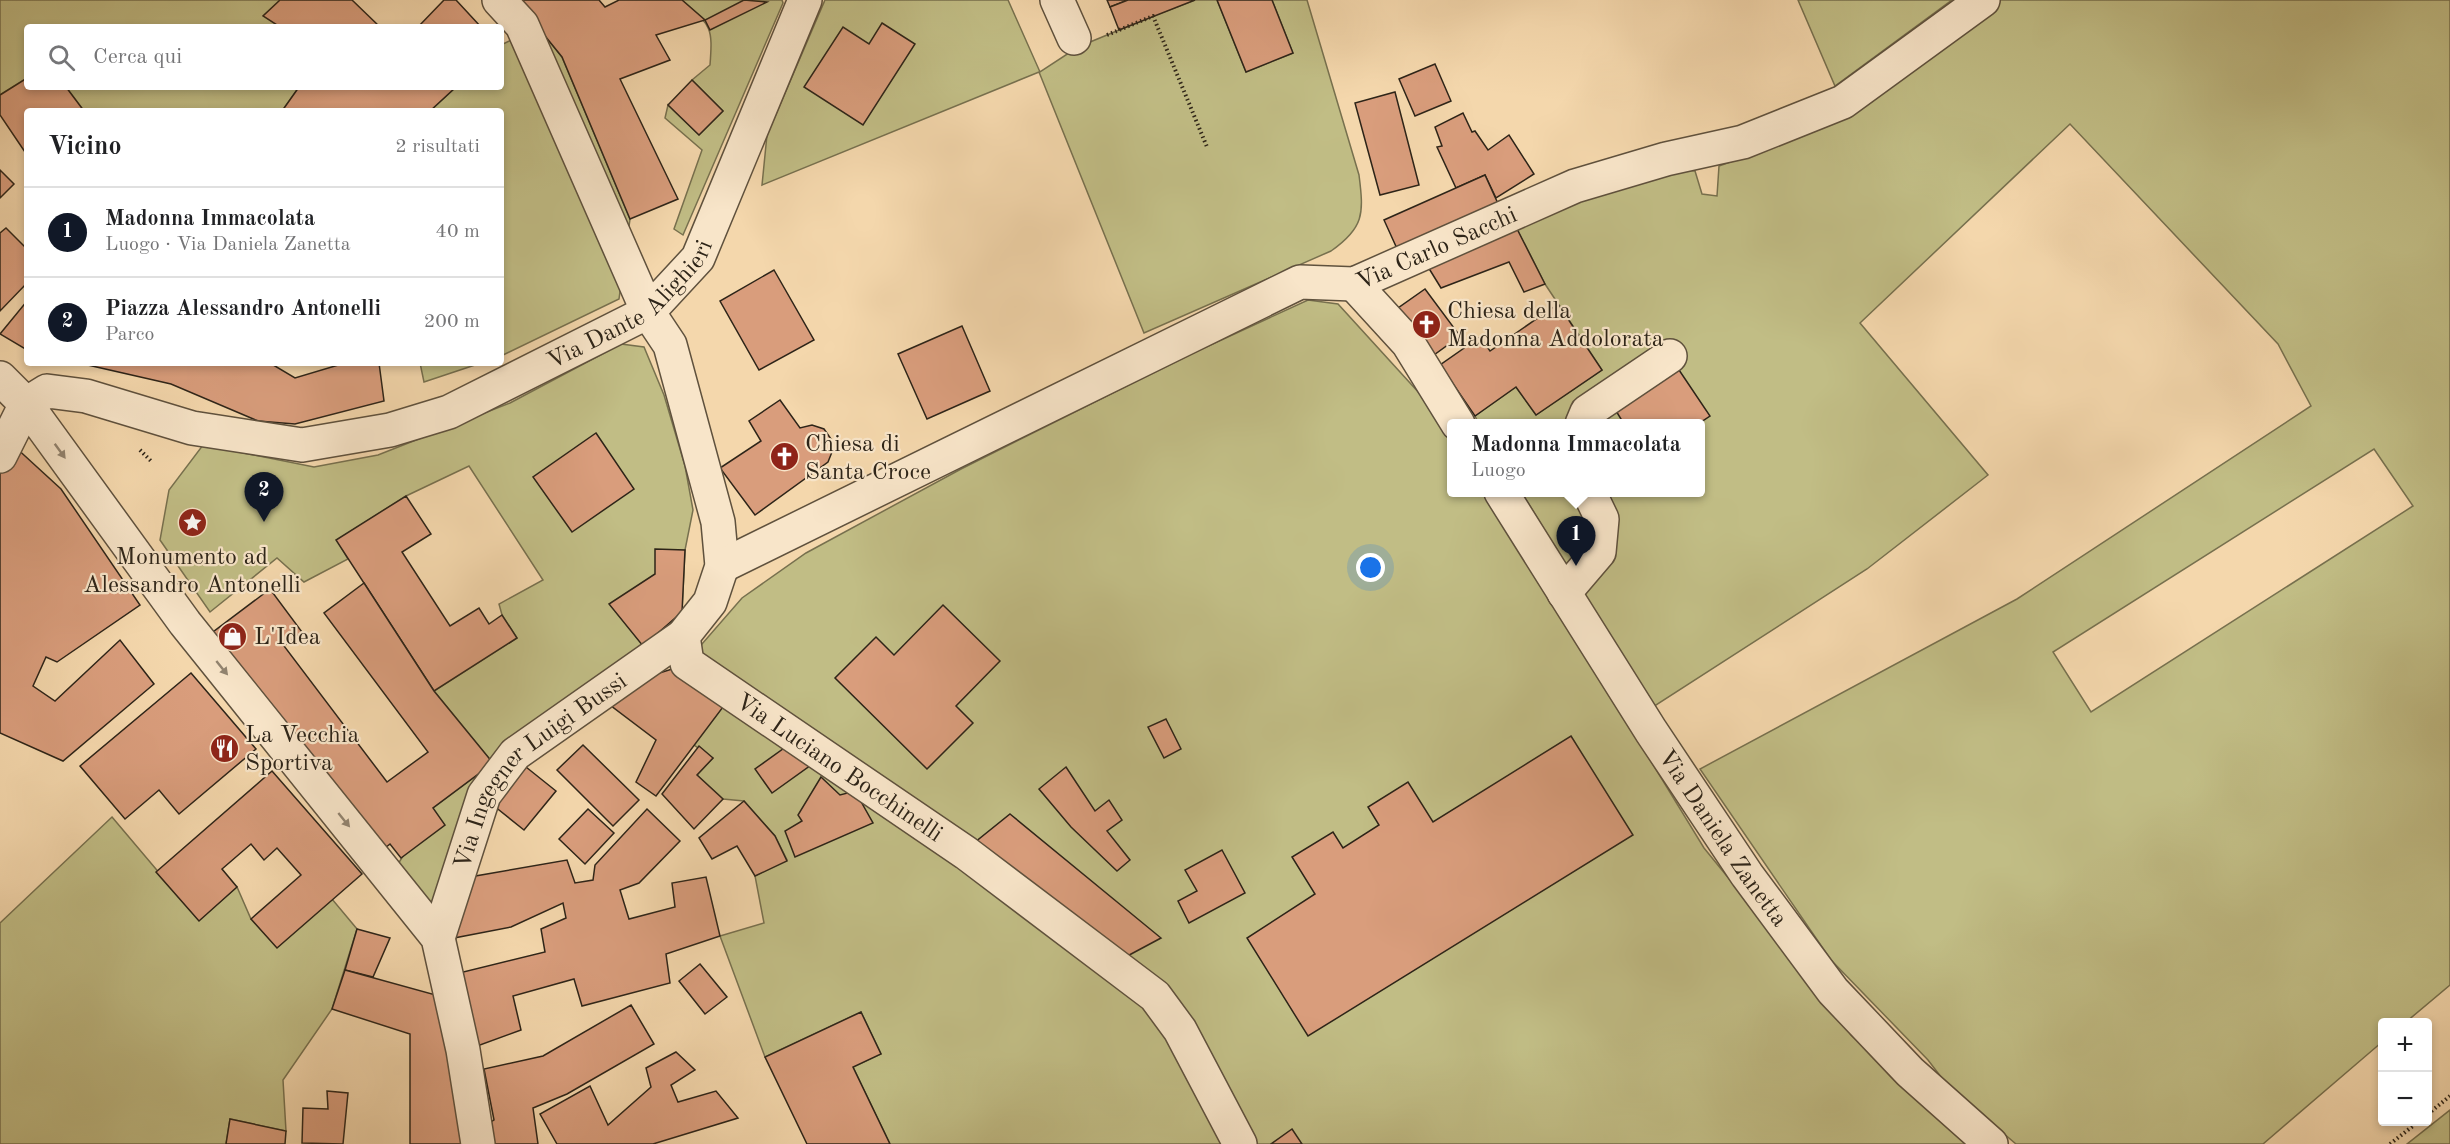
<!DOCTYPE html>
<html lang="it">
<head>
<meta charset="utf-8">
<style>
  :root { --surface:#fff; --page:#f2f2f2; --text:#202124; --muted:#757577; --line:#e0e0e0; --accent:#111827 }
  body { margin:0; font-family:"Old Standard TT",serif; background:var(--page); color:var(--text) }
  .controls { position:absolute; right:18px; bottom:18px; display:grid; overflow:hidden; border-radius:6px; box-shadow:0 3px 9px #0003 }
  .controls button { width:54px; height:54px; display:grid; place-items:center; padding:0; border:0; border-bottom:2px solid var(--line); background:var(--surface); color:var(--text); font:30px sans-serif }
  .you { position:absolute; left:1371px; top:568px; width:21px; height:21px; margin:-15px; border:4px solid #fff; border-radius:50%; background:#1a73e8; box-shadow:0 0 0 9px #1a73e833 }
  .badge { display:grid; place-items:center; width:39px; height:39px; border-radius:50%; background:var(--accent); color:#fff; font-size:20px; font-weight:700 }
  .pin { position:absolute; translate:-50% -50px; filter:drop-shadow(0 2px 3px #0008) }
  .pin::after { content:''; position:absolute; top:32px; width:21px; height:18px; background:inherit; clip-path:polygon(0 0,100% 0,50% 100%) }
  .popup { position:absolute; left:1447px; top:419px; width:258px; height:78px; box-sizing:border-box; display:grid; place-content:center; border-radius:6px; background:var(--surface); filter:drop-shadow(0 2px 4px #0005); font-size:20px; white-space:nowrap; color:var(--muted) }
  .popup b { font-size:22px; color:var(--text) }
  .popup::after { content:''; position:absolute; left:50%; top:100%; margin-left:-12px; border:12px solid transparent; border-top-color:var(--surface) }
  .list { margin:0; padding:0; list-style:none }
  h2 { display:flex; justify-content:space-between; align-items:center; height:78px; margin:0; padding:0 24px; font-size:26px }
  h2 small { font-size:20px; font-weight:400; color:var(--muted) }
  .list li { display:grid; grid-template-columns:39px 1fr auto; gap:18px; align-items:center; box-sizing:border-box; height:90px; padding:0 24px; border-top:2px solid var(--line) }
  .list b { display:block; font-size:22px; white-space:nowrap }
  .list p { margin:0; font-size:20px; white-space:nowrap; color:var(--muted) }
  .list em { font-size:20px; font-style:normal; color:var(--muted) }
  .icon { flex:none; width:33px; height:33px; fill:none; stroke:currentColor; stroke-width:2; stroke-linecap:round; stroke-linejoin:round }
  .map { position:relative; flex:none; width:2450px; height:1144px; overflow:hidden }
  .search { position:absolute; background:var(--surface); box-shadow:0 3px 9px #0003; left:24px; top:24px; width:480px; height:66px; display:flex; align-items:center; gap:15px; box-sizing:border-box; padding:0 21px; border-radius:6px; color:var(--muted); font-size:22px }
  .panel { position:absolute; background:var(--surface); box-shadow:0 3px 9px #0003; left:24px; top:108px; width:480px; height:258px; border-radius:6px }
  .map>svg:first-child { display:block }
  .green { fill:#c1bd85; stroke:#77704e; stroke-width:1.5; fill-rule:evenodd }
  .building { fill:#d99d7c; stroke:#2d2418; stroke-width:1.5 }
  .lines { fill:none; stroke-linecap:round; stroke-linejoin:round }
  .minor-casing { stroke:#5f513d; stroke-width:36 }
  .path { stroke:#2d2418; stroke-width:4; stroke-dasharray:1.5 3; stroke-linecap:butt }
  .minor { stroke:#f8e5c9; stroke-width:33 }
  .oneway { fill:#928470 }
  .labels { text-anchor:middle; stroke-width:4.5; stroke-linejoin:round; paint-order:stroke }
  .street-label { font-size:24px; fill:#2d2418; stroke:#f8e5c9 }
  .poi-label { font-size:24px; fill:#2d2418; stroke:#f8e5c9; text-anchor:start }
</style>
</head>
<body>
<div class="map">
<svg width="2450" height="1144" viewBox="0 0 2450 1144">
  <rect width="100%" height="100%" fill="#f4d7ac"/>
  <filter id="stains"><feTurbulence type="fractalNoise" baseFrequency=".00333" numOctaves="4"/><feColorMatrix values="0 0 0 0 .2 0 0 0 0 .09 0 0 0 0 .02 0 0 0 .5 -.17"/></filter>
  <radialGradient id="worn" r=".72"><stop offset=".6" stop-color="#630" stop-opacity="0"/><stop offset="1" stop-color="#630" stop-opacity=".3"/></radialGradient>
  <!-- green -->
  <g class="green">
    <polygon points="0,0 280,0 280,27 27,27 27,78 0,95"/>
    <path d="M682 0H782L783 3 683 235 674 229 702 150 665 118 668 105 699 135 723 111 692 80 710 65C713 26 711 26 682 0Z"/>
    <path d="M825 0H1008L1040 72 1078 47 1153 16 1195 0H1217L1246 72 1293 53 1272 0H1307L1359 175C1364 214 1364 228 1331 251L1144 333 1039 72 762 185 767 135Z"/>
    <polygon points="1798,0 1952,0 1835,86"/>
    <path d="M1999 0H2450V985L2406 1022H2382V1042L2263 1144H2016L1948 1086 1928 1060 1831 960 1700 769 2017 599 2311 406 2278 344 2070 124 1860 323 1988 475 1867 569 1653 707 1522 493 1700 492V424H1479L1475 416 1516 387 1536 415 1602 370 1545 284 1514 223 1660 166 1695 171 1702 194 1717 196 1719 166 1789 141ZM2374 449 2413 506 2091 712 2053 652Z"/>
    <polygon points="538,27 562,57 630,219 619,299 501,356 501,111 430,111 456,87 501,87 501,45"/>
    <polygon points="66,87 299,87 282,111 84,111"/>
    <polygon points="1308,300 1338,304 1441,417 1451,435 1452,492 1487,493 1704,848 1810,978 1851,1035 1973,1144 890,1144 853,1067 881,1054 861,1012 765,1057 720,936 764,923 755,876 787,860 775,836 744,801 723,799 697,775 713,758 694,745 695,652 742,598 806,553 961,469 1191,354"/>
    <polygon points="621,344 644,347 664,395 685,466 693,510 685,550 682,612 509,753 438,916 398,864 433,808 493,763 434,691 517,638 502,615 499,604 543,580 469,466 406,496 337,540 348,559 304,582 277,558 210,612 160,540 169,490 203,445 314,467 378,455 510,403"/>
    <polygon points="420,363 481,363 424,382"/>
    <polygon points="112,817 199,920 237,887 251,919 332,899 357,929 332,1009 283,1080 286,1131 230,1119 226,1144 0,1144 0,923"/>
    <polygon points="2450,1110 2450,1144 2407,1144"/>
  </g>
  <!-- building -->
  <g class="building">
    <polygon points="280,0 352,0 380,27 280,27 263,16"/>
    <polygon points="444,0 456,0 481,27 418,27"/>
    <polygon points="516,0 599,0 605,7 619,0 682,0 705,20 656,35 670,60 620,79 678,199 630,219 562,57"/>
    <polygon points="744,0 767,2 710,30 705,20"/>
    <polygon points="1107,0 1128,0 1110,7"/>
    <polygon points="1128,0 1195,0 1119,30 1110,7"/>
    <polygon points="1217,0 1272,0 1293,53 1246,72"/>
    <polygon points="882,23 915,44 863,125 804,87 843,27 869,44"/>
    <polygon points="1435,64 1451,101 1415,116 1399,79"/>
    <polygon points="27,78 27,87 66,87 84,111 27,111 27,155 0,115 0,95"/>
    <polygon points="692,80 723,111 699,135 668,105"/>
    <polygon points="299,87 456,87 430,111 282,111"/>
    <polygon points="1395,92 1419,185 1380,195 1355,103"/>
    <polygon points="1463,113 1472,132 1475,131 1488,150 1509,135 1534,174 1496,198 1485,175 1456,188 1437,147 1442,146 1435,127"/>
    <polygon points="0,170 14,184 0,198"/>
    <polygon points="1485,175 1500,208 1399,253 1384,220"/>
    <polygon points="1514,223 1545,284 1524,292 1509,262 1441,288 1425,262"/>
    <polygon points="6,228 27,249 27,283 0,311 0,233"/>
    <polygon points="774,270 814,340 759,370 720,301"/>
    <polygon points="1425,289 1460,336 1427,360 1391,313"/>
    <polygon points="27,301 27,350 0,334"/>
    <polygon points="1558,304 1602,370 1536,415 1516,387 1475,416 1440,365 1480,337 1490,351"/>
    <polygon points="962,326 990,391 927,419 898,354"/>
    <polygon points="79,363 270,363 295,378 345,363 379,363 384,401 295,424 258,421 171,384"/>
    <polygon points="1675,364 1710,416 1698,424 1624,424 1613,406"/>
    <polygon points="780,400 800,428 812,425 824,429 831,439 832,452 828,462 755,515 720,468 761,441 749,421"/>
    <polygon points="596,433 634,489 572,532 533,477"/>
    <polygon points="13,445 61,489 140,605 57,662 46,657 33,686 55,701 120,640 154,684 63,761 0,733 0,471"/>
    <polygon points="406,496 431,534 402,552 450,626 479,608 489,624 502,615 517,638 434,691 336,540"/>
    <polygon points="655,549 685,550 682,612 643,646 609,604 655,574"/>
    <polygon points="364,583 434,691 493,763 433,808 445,825 401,858 390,844 380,852 213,632 270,589 302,632 284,646 387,782 428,752 324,613"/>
    <polygon points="943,605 1000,661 956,706 973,723 927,769 835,678 876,637 894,655"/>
    <polygon points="672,669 723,707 656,796 636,782 656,740 606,702 650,676"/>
    <polygon points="191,673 256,749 179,814 159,790 125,819 80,766"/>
    <polygon points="1166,719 1181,749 1164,758 1148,727"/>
    <polygon points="1571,736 1633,835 1308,1036 1247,938 1315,894 1292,857 1333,832 1343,848 1379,825 1368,807 1408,782 1433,822"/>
    <polygon points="794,741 811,765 772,793 755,769"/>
    <polygon points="583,745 639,800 613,826 557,770"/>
    <polygon points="699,746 713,758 697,775 723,799 694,829 662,794"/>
    <polygon points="526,767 556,791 524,830 494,806"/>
    <polygon points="1066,767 1095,811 1109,800 1122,820 1107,831 1130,860 1117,871 1071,827 1039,789"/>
    <polygon points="272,771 362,874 277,948 251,919 301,875 277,848 264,860 251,844 222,869 237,887 199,921 156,872"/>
    <polygon points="821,777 840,795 855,791 873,823 795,857 785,831 802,821 798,815"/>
    <polygon points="744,801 775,836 787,861 755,876 737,846 712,859 699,838"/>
    <polygon points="588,809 614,833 585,864 559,839"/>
    <polygon points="647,809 680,841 639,883 620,890 629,919 675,907 672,883 706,877 720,936 666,954 670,983 582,1006 574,979 513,996 521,1030 469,1049 455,974 545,952 541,929 566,918 563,903 511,927 454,938 464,878 567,860 575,883 593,880 595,865"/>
    <polygon points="1010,814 1161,938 1118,961 969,847"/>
    <polygon points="1222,850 1245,893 1189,923 1178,901 1197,891 1185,870"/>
    <polygon points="357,929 390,938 373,977 345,970"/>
    <polygon points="700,964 727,997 705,1014 679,981"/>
    <polygon points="345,970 443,997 468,1144 410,1144 410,1034 332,1009"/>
    <polygon points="631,1005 654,1044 567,1094 533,1108 538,1144 489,1144 486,1125 494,1120 484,1069 543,1056"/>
    <polygon points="861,1012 881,1054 853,1067 890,1144 807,1144 765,1057"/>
    <polygon points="676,1052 695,1070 671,1085 678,1102 716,1091 738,1118 653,1144 557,1144 540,1114 590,1086 608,1125 651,1087 646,1068"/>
    <polygon points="327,1091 348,1093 343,1144 302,1143 303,1108 328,1109"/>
    <polygon points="230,1119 286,1131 285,1144 226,1144"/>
    <polygon points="1292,1129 1302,1144 1271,1144"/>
  </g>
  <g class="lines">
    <defs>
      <g id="minor">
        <path id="s1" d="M499 0 522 25 648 312 670 345 718 522 722 566 710 602 683 636 687 663 966 853 1155 996 1180 1030 1240 1144"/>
        <polyline points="1057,0 1074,38"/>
        <polyline points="1354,284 1408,343 1458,424"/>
        <polyline points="0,378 26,404 185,623 438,938 463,1050 478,1144"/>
        <path id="s2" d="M26 404 47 391 86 396 192 428 302 445 390 430 449 412 648 312 698 258 805 0"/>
        <polyline points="1582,424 1587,412 1670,356"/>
        <polyline points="0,456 26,404"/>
        <path id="s3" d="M1501 492 1651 731 1747 875 1833 991 1910 1072 1991 1144"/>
        <path id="s4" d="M722 566 1300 282 1354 284 1575 186 1666 159 1743 142 1843 102 1983 0"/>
        <polyline points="1564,593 1599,552 1602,519 1589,492"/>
        <path id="s5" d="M438 938 484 795 515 754 683 636"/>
      </g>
    </defs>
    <!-- minor casing -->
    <use href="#minor" class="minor-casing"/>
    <!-- path -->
    <g class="path">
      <polyline points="1107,35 1153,16 1207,147"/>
      <polyline points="140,450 151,461"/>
      <polyline points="2428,1114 2450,1096"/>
      <polyline points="2390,1144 2418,1122"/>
    </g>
    <!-- minor -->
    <use href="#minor" class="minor"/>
  </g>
  <!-- one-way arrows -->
  <defs><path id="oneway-solid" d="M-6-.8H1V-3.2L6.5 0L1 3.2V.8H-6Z" transform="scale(1.5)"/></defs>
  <g class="oneway">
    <use href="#oneway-solid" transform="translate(60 451) rotate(54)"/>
    <use href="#oneway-solid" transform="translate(222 668) rotate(51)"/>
    <use href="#oneway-solid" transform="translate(344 820) rotate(51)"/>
  </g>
  <!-- icons -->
  <defs>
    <symbol id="church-disc" viewBox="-11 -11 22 22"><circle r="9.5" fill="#8f2418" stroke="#f8e5c9"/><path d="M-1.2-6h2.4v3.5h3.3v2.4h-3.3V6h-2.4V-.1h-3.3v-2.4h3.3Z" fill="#fff"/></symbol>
    <symbol id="sight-disc" viewBox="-11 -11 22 22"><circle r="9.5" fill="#8f2418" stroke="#f8e5c9"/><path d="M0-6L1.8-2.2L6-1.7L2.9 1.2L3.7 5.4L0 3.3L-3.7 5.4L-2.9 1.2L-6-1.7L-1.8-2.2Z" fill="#fff"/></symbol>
    <symbol id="shop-disc" viewBox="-11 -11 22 22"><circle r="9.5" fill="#8f2418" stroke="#f8e5c9"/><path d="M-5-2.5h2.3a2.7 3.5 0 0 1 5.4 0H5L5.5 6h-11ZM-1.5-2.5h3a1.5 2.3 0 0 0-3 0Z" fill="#fff"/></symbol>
    <symbol id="restaurant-disc" viewBox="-11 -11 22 22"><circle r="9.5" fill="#8f2418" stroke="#f8e5c9"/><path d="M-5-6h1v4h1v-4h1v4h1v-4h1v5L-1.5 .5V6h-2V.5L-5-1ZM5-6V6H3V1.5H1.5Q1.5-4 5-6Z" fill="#fff"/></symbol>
  </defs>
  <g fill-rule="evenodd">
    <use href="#church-disc" x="1410" y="308" width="33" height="33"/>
    <use href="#church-disc" x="768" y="440" width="33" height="33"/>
    <use href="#sight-disc" x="176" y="506" width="33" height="33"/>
    <use href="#shop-disc" x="216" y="620" width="33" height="33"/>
    <use href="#restaurant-disc" x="208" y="732" width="33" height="33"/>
  </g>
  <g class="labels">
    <!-- street labels -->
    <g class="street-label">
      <text dy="8" stroke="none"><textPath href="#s4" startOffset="788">Via Carlo Sacchi</textPath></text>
      <text dy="8" stroke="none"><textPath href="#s2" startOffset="650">Via Dante Alighieri</textPath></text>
      <text dy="8" stroke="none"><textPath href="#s1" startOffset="908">Via Luciano Bocchinelli</textPath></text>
      <text dy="8" stroke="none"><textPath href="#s5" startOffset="204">Via Ingegner Luigi Bussi</textPath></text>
      <text dy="8" stroke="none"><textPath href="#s3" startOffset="411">Via Daniela Zanetta</textPath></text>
    </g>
    <!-- poi labels -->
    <g class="poi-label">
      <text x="1447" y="318">Chiesa della<tspan x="1447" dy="28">Madonna Addolorata</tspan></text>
      <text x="805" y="451">Chiesa di<tspan x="805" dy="28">Santa Croce</tspan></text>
      <text x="192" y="564" text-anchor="middle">Monumento ad<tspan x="192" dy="28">Alessandro Antonelli</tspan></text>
      <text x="254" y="644">L'Idea</text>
      <text x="245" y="742">La Vecchia<tspan x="245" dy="28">Sportiva</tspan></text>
    </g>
  </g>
  <rect width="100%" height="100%" filter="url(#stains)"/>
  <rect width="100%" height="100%" fill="url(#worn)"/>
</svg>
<div class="controls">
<button>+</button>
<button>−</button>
</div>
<div class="you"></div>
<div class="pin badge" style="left:1576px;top:566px">1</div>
<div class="popup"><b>Madonna Immacolata</b>Luogo</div>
<div class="pin badge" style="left:264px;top:522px">2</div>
<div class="search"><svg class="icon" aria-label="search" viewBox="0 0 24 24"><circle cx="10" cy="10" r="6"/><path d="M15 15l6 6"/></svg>Cerca qui</div>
<section class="panel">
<h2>Vicino<small>2 risultati</small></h2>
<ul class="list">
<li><span class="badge">1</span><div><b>Madonna Immacolata</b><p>Luogo · Via Daniela Zanetta</p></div><em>40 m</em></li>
<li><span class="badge">2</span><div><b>Piazza Alessandro Antonelli</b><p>Parco</p></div><em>200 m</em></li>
</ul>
</section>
</div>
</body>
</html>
